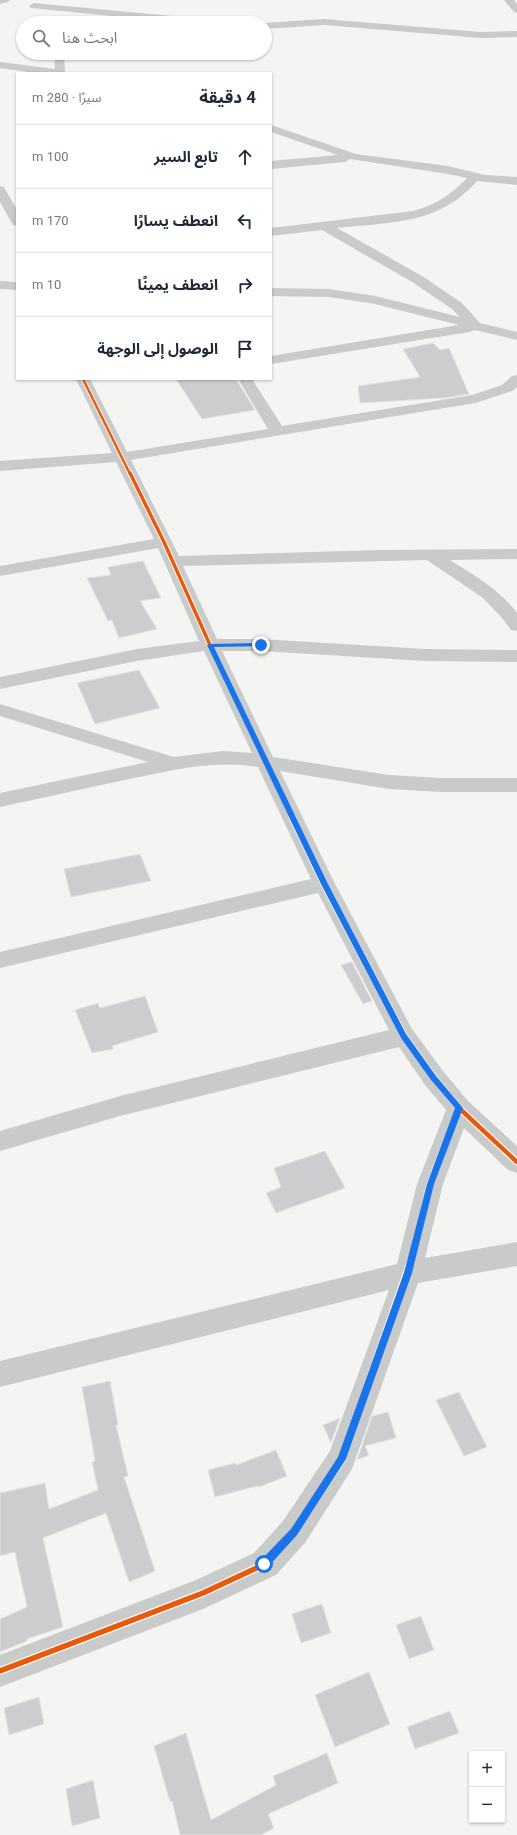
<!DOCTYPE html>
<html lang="ar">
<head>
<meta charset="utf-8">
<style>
  :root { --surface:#fff; --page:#f6f6f7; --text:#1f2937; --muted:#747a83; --line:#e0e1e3 }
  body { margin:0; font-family:Roboto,"Noto Sans Arabic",sans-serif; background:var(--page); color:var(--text); direction:rtl }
  .controls { position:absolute; right:12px; bottom:12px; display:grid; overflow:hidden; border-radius:0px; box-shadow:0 1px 3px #0004 }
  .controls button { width:36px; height:36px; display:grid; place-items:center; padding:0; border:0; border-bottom:1px solid var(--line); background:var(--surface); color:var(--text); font:20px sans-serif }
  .stop { position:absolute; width:12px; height:12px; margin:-9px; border:3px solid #1a73e8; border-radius:50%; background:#fff }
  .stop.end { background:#1a73e8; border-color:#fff; box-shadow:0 1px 4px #0008 }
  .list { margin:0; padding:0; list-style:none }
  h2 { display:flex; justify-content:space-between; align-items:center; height:52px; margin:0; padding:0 16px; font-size:17px }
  h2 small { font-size:13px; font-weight:400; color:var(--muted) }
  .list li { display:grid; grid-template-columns:26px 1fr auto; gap:12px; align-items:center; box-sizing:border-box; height:64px; padding:0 16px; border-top:1px solid var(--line) }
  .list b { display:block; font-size:15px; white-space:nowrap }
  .list em { font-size:13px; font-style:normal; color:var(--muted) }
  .icon { flex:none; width:22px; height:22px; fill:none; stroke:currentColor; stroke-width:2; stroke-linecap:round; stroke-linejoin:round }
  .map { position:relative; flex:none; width:517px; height:1835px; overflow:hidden; direction:ltr }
  .search { position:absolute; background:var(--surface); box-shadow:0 1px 3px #0004; left:16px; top:16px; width:256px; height:44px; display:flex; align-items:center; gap:10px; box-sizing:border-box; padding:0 14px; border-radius:22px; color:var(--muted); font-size:15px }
  .panel { position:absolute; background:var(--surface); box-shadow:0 1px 3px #0004; left:16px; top:72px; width:256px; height:308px; border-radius:0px; direction:rtl }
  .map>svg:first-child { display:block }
  .building { fill:#cccdce; stroke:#e3e3e2 }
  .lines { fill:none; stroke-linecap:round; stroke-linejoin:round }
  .minor { fill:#c9caca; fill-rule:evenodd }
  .cycleway-far3-casing { stroke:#fff; stroke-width:4 }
  .cycleway-far2-casing { stroke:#fff; stroke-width:5.5 }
  .cycleway-far1-casing { stroke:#fff; stroke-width:7 }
  .cycleway-casing { stroke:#fff; stroke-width:8 }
  .cycleway-far3 { stroke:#e8590c; stroke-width:2.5 }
  .cycleway-far2 { stroke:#e8590c; stroke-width:3.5 }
  .cycleway-far1 { stroke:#e8590c; stroke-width:4.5 }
  .cycleway { stroke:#e8590c; stroke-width:5.5 }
  .route { fill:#1a73e8 }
</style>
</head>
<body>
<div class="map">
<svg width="517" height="1835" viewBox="0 0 517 1835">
  <rect width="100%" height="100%" fill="#f4f4f3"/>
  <!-- building -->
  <g class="building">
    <polygon points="433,343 440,350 449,348 469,394 444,398 360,403 358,386 420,377 403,349"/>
    <polygon points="176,379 236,379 255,410 202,419"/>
    <polygon points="143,561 161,598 140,601 157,629 119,638 112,620 108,621 87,578 111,575 108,567"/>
    <polygon points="139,670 160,708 95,724 77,683"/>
    <polygon points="140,854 151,881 71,897 64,869"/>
    <polygon points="352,962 372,1001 363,1004 341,965"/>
    <polygon points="145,996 158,1032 112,1046 113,1049 92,1053 75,1010 98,1003 100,1008"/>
    <polygon points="325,1151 345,1188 276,1213 266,1193 281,1187 274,1168"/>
    <polygon points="110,1381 118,1425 116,1425 128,1476 124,1477 155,1571 129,1582 106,1513 43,1538 63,1627 27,1639 27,1641 0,1652 0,1619 27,1607 15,1552 0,1556 0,1493 45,1483 49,1509 98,1490 92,1462 95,1461 82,1387"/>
    <polygon points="459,1392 487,1447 464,1456 436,1400"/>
    <polygon points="388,1412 396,1438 365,1446 369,1455 357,1460 372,1416"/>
    <polygon points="340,1418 331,1443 323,1425"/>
    <polygon points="276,1450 287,1476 259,1487 258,1486 215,1497 208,1470 235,1463 236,1465"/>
    <polygon points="322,1604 331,1633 301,1643 292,1614"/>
    <polygon points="421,1616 434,1650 409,1659 396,1625"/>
    <polygon points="369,1672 390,1724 335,1747 315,1695"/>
    <polygon points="39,1697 44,1724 9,1735 4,1708"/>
    <polygon points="450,1711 459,1733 415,1749 407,1727"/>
    <polygon points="186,1733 211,1820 276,1785 273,1776 327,1753 338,1783 268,1814 274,1828 261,1835 180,1835 172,1801 170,1802 154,1746"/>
    <polygon points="93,1780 100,1818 72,1826 66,1789"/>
  </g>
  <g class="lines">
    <!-- minor -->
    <g class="minor">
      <polygon points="0,0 10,0 8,2 0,4"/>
      <polygon points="504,0 514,0 517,4 517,13 514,12"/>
      <polygon points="34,3 214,20 219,23 183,23 31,8 29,6"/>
      <polygon points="324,19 481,32 517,31 517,37 481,38 324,25 265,29 265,23"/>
      <polygon points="54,53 64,53 65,73 35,73 0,68 0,62 55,69"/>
      <path d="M271 125 356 154 448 166 485 175 517 177V185L477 181C439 225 391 222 337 228L422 276 462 303 480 323 517 332V340L475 330 469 332 271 364V356L459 325 375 304 329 297 271 296V288L329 289 375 296 460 317 452 309 412 282 322 230 271 236V228L413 211C435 205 451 195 467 178L448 174 350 159 345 162 271 169V161L338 155 271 132Z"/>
      <polygon points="0,186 4,187 17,210 17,226 13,225 0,202"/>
      <polygon points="0,281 17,282 17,290 0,289"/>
      <path d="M517 375V387L512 391 475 403 131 460 179 556 379 550 517 549V559L450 560C474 575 500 590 517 613V631L511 630 502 618 483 598 427 560 183 566 217 639H261L425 649 517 650V662L425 661 261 651H222L273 757 389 775 441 778H517V792H441L389 789 280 771 335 884 412 1029 443 1071 468 1101 517 1146V1173L508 1170 464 1128 443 1184 425 1258 517 1242V1266L418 1283 352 1469 305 1543 276 1575 203 1609 0 1687V1655L196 1580 254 1553 283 1521 330 1451 389 1290 0 1387V1361L397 1264 417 1184 446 1110 425 1085 399 1047 120 1116 0 1151V1131L120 1096 389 1030 318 893 0 968V952L311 879 258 767C212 759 165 772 120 781 80 790 40 798 0 807V793L148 762 0 716V704L174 757 223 751 252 753 204 651 137 661 0 689V677L137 649 199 641 158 548 0 576V566L154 539 116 462 0 471V461L112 453 76 379H90L127 452 268 429 238 379H252L282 426 472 395 502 385 512 376Z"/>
    </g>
    <defs>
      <polyline id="cycleway-far3" points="83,379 130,474"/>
      <polyline id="cycleway-far2" points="130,473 164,542 210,645 293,818"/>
      <g id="cycleway-far1">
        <polyline points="292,817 324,884 404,1036 434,1078 459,1108 517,1162"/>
        <polyline points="411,1262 430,1184 459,1108"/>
      </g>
      <polyline id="cycleway" points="0,1671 203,1593 265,1564 294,1532 342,1459 411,1261"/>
    </defs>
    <!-- cycleway-far3 casing -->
    <use href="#cycleway-far3" class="cycleway-far3-casing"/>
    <!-- cycleway-far2 casing -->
    <use href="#cycleway-far2" class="cycleway-far2-casing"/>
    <!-- cycleway-far1 casing -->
    <use href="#cycleway-far1" class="cycleway-far1-casing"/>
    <!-- cycleway casing -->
    <use href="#cycleway" class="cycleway-casing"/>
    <!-- cycleway-far3 -->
    <use href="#cycleway-far3" class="cycleway-far3"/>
    <!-- cycleway-far2 -->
    <use href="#cycleway-far2" class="cycleway-far2"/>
    <!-- cycleway-far1 -->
    <use href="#cycleway-far1" class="cycleway-far1"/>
    <!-- cycleway -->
    <use href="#cycleway" class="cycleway"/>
  </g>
  <!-- route -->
  <polygon class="route" points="261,643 263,643 263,646 214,647 328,884 406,1034 436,1076 463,1108 434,1184 412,1273 346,1459 297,1535 268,1567 264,1568 261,1567 260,1564 261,1560 291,1529 338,1457 404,1273 427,1184 455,1108 431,1080 401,1038 321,884 207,645 210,644"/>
</svg>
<div class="controls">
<button>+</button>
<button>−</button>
</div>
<div class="stop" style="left:264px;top:1564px"></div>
<div class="stop end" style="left:261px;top:645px"></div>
<div class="search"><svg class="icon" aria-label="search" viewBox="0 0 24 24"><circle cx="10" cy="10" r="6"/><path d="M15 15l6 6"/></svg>ابحث هنا</div>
<section class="panel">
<h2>4 دقيقة<small>سيرًا · 280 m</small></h2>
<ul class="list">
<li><svg class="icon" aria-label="ahead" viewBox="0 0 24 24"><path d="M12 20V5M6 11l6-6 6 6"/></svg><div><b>تابع السير</b></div><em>100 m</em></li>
<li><svg class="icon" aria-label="left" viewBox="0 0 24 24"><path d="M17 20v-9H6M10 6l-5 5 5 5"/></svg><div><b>انعطف يسارًا</b></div><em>170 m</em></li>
<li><svg class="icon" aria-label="right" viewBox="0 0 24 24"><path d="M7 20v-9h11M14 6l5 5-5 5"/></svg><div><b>انعطف يمينًا</b></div><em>10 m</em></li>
<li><svg class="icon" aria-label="arrive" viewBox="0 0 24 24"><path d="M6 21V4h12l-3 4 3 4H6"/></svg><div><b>الوصول إلى الوجهة</b></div></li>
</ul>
</section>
</div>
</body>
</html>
